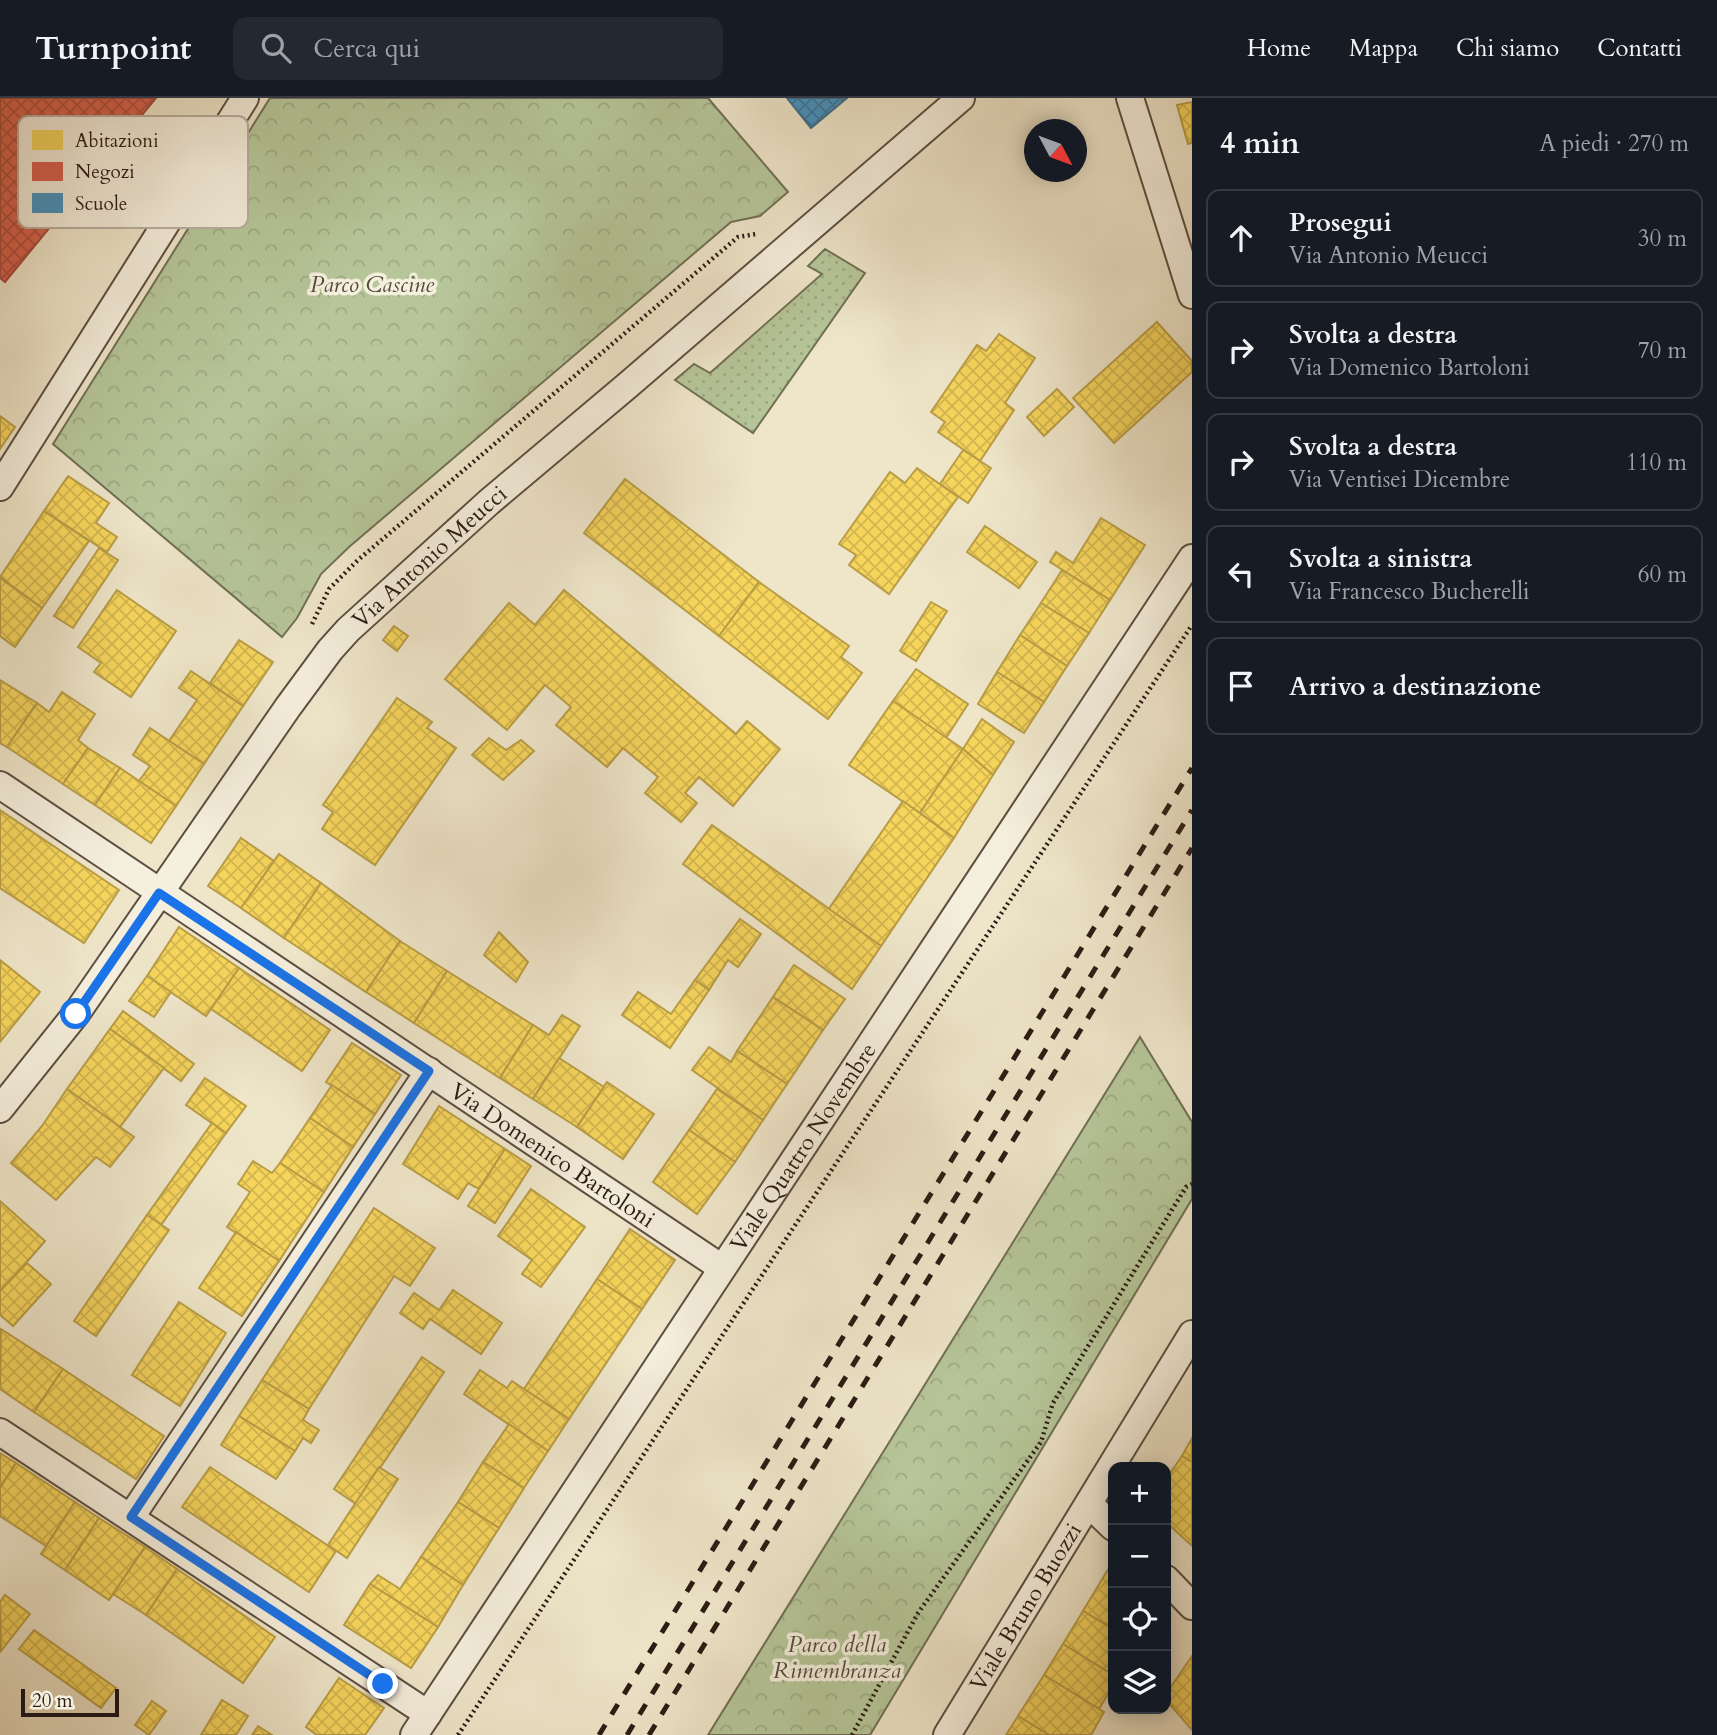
<!DOCTYPE html>
<html lang="it">
<head>
<meta charset="utf-8">
<style>
  :root { --surface:#171b24; --page:#242831; --text:#f1f3f6; --muted:#9ea1a6; --line:#363941 }
  body { margin:0; font-family:Cardo,serif; background:var(--page); color:var(--text) }
  .controls { position:absolute; right:21px; bottom:21px; display:grid; overflow:hidden; border-radius:14px; box-shadow:0 4px 18px #0003 }
  .controls button { width:63px; height:63px; display:grid; place-items:center; padding:0; border:0; border-bottom:2px solid var(--line); background:var(--surface); color:var(--text); font:35px sans-serif }
  .compass { position:absolute; left:1024px; top:21px; width:63px; height:63px; border-radius:50%; background:var(--surface); box-shadow:0 4px 18px #0003; rotate:131deg }
  .scale { position:absolute; left:21px; bottom:18px; width:98px; box-sizing:border-box; padding-left:7px; border:4px solid #2b1b14; border-top:0; font-size:19px; line-height:24px; white-space:nowrap; color:#2b1b14; -webkit-text-stroke:5px #f5efdd; paint-order:stroke }
  .stop { position:absolute; width:21px; height:21px; margin:-16px; border:5px solid #1a73e8; border-radius:50%; background:#fff }
  .stop.end { background:#1a73e8; border-color:#fff; box-shadow:0 2px 7px #0008 }
  .list { margin:0; padding:0; list-style:none }
  h2 { display:flex; justify-content:space-between; align-items:center; height:91px; margin:0; padding:0 28px; font-size:30px }
  h2 small { font-size:23px; font-weight:400; color:var(--muted) }
  .list li { display:grid; grid-template-columns:46px 1fr auto; gap:21px; align-items:center; box-sizing:border-box; height:98px; margin:0 14px 14px; padding:0 14px; border:2px solid var(--line); border-radius:14px }
  .list b { display:block; font-size:26px; white-space:nowrap }
  .list p { margin:0; font-size:23px; white-space:nowrap; color:var(--muted) }
  .list em { font-size:23px; font-style:normal; color:var(--muted) }
  .icon { flex:none; width:38px; height:38px; fill:none; stroke:currentColor; stroke-width:2; stroke-linecap:round; stroke-linejoin:round }
  .map { position:relative; flex:none; width:1192px; height:1637px; overflow:hidden }
  header { display:flex; align-items:center; gap:42px; box-sizing:border-box; height:98px; padding:0 35px; background:var(--surface); border-bottom:2px solid var(--line) }
  header strong { font-size:33px }
  nav { display:flex; gap:38px; margin-inline-start:auto; font-size:24px }
  .search { width:490px; height:63px; background:var(--page); display:flex; align-items:center; gap:18px; box-sizing:border-box; padding:0 24px; border-radius:14px; color:var(--muted); font-size:26px }
  main { display:flex }
  aside { flex:1; background:var(--surface) }
  .map>svg:first-child { display:block }
  .grass { fill:url(#grass-dots); stroke:#707056; stroke-width:2 }
  .forest { fill:url(#forest-crowns); stroke:#707056; stroke-width:2 }
  .homes { fill:url(#homes-cross-hatch); stroke:#b99d46; stroke-width:2 }
  .shops { fill:url(#shops-cross-hatch); stroke:#a34b3c; stroke-width:2 }
  .schools { fill:url(#schools-cross-hatch); stroke:#3c6f8e; stroke-width:2 }
  .lines { fill:none; stroke-linecap:round; stroke-linejoin:round }
  .minor-casing { stroke:#5c4e42; stroke-width:30 }
  .path { stroke:#2b1b14; stroke-width:4.5; stroke-dasharray:2 3.5; stroke-linecap:butt }
  .minor { stroke:#f5efdd; stroke-width:26 }
  .rail { stroke:#2b1b14; stroke-width:5; stroke-dasharray:12 12; stroke-linecap:butt }
  .route { stroke:#1a73e8; stroke-width:9 }
  .labels { text-anchor:middle; stroke-width:7; stroke-linejoin:round; paint-order:stroke }
  .park-label { font-size:23px; font-style:italic; fill:#554e3c; stroke:#f5efdd }
  .street-label { font-size:23px; fill:#2b1b14; stroke:#f5efdd }
  .key { fill:#f5efdd; stroke:#b8afa1; stroke-width:2 }
  .key-label { font-size:19px; fill:#2b1b14 }
</style>
</head>
<body>
<header>
<strong>Turnpoint</strong>
<div class="search"><svg class="icon" aria-label="search" viewBox="0 0 24 24"><circle cx="10" cy="10" r="6"/><path d="M15 15l6 6"/></svg>Cerca qui</div>
<nav><a>Home</a><a>Mappa</a><a>Chi siamo</a><a>Contatti</a></nav>
</header>
<main>
<div class="map">
<svg width="1192" height="1637" viewBox="0 0 1192 1637">
  <defs>
    <pattern id="grass-dots" width="8" height="8" patternUnits="userSpaceOnUse" patternTransform="scale(1.75)"><rect width="8" height="8" fill="#b6c699"/><path d="M2 2h.1M6 6h.1" fill="none" stroke="#9daa83" stroke-width="1.8" stroke-linecap="round"/></pattern>
    <pattern id="forest-crowns" width="20" height="18" patternUnits="userSpaceOnUse" patternTransform="scale(1.75)"><rect width="20" height="18" fill="#b6c699"/><path d="M2 6a3 3 0 1 1 6 0M12 15a3 3 0 1 1 6 0" fill="none" stroke="#9daa83"/></pattern>
    <pattern id="homes-cross-hatch" width="8" height="8" patternUnits="userSpaceOnUse" patternTransform="scale(1.75)"><rect width="8" height="8" fill="#f6d55c"/><path d="M0 0l8 8M0 8l8-8" fill="none" stroke="#d3b64f"/></pattern>
    <pattern id="shops-cross-hatch" width="8" height="8" patternUnits="userSpaceOnUse" patternTransform="scale(1.75)"><rect width="8" height="8" fill="#d6604d"/><path d="M0 0l8 8M0 8l8-8" fill="none" stroke="#ae4e3f"/></pattern>
    <pattern id="schools-cross-hatch" width="8" height="8" patternUnits="userSpaceOnUse" patternTransform="scale(1.75)"><rect width="8" height="8" fill="#4393c3"/><path d="M0 0l8 8M0 8l8-8" fill="none" stroke="#38779d"/></pattern>
  </defs>
  <rect width="100%" height="100%" fill="#efe6ca"/>
  <filter id="stains"><feTurbulence type="fractalNoise" baseFrequency=".00286" numOctaves="4"/><feColorMatrix values="0 0 0 0 .2 0 0 0 0 .09 0 0 0 0 .02 0 0 0 .5 -.17"/></filter>
  <radialGradient id="worn" r=".72"><stop offset=".6" stop-color="#630" stop-opacity="0"/><stop offset="1" stop-color="#630" stop-opacity=".3"/></radialGradient>
  <!-- grass -->
  <polygon class="grass" points="825,151 865,175 753,335 675,282 694,266 710,275 822,176 808,168"/>
  <!-- forest -->
  <g class="forest">
    <polygon points="270,0 708,0 788,94 760,118 731,124 349,449 321,476 297,520 282,539 53,346"/>
    <polygon points="1140,939 1192,1024 1192,1101 870,1637 708,1637"/>
  </g>
  <!-- homes -->
  <g class="homes">
    <polygon points="1192,4 1192,45 1188,46 1177,7"/>
    <polygon points="1157,224 1192,263 1192,274 1114,345 1073,300"/>
    <polygon points="999,236 1035,260 1005,305 1014,312 980,363 938,334 945,324 931,314 977,247 986,253"/>
    <polygon points="1057,291 1074,309 1044,338 1027,319"/>
    <polygon points="0,318 15,329 0,351"/>
    <polygon points="963,352 991,370 968,405 940,386"/>
    <polygon points="917,370 958,399 889,496 849,467 856,457 839,446 890,374 905,385"/>
    <polygon points="68,378 109,405 96,425 117,439 107,454 44,413"/>
    <polygon points="625,381 759,484 719,538 584,435"/>
    <polygon points="44,413 89,443 42,510 0,479"/>
    <polygon points="1101,420 1145,447 1110,502 1050,464 1056,454 1073,465"/>
    <polygon points="985,428 1037,464 1019,490 967,454"/>
    <polygon points="99,450 118,462 73,530 54,518"/>
    <polygon points="1062,472 1110,502 1089,535 1041,505"/>
    <polygon points="0,480 42,510 15,549 0,538"/>
    <polygon points="759,484 849,548 841,559 862,575 828,621 719,538"/>
    <polygon points="117,492 176,533 131,599 94,574 101,565 78,549"/>
    <polygon points="564,492 736,636 747,623 780,651 733,708 699,679 685,695 697,705 681,724 645,695 658,679 623,650 607,669 556,627 571,609 545,587 507,632 445,581 509,505 535,527"/>
    <polygon points="931,504 947,513 916,563 900,553"/>
    <polygon points="1041,505 1089,535 1067,568 1020,537"/>
    <polygon points="394,528 408,538 397,553 383,542"/>
    <polygon points="1020,537 1067,568 1044,604 997,574"/>
    <polygon points="239,542 273,564 243,608 210,585"/>
    <polygon points="916,571 968,606 946,640 893,603"/>
    <polygon points="191,573 243,608 204,666 169,643 197,602 179,590"/>
    <polygon points="997,574 1044,604 1024,635 978,606"/>
    <polygon points="0,582 37,605 7,649 0,645"/>
    <polygon points="62,594 95,616 78,642 88,650 63,686 7,649 37,605 49,614"/>
    <polygon points="397,600 432,624 427,630 456,650 375,767 322,731 333,714 323,707"/>
    <polygon points="893,603 963,651 920,715 849,667"/>
    <polygon points="982,621 1014,644 993,677 963,651"/>
    <polygon points="150,630 204,666 176,708 139,683 150,668 133,657"/>
    <polygon points="489,640 506,652 521,642 534,653 503,682 472,657"/>
    <polygon points="88,650 120,670 95,707 63,686"/>
    <polygon points="963,651 993,677 954,740 920,715"/>
    <polygon points="120,670 176,708 151,745 95,707"/>
    <polygon points="903,703 954,740 881,848 828,812"/>
    <polygon points="0,712 119,792 84,845 0,790"/>
    <polygon points="712,727 881,848 852,891 683,766"/>
    <polygon points="241,740 274,763 241,810 208,788"/>
    <polygon points="279,756 321,785 284,840 241,810"/>
    <polygon points="321,785 400,843 366,894 284,840"/>
    <polygon points="740,821 761,836 738,869 728,862 709,892 695,882"/>
    <polygon points="179,829 239,870 206,918 147,878"/>
    <polygon points="499,834 528,864 516,884 484,857"/>
    <polygon points="400,843 447,873 414,925 366,894"/>
    <polygon points="0,862 40,894 0,944"/>
    <polygon points="794,867 845,901 823,932 773,899"/>
    <polygon points="239,870 330,932 302,973 211,911"/>
    <polygon points="447,873 533,927 500,980 414,925"/>
    <polygon points="147,878 171,894 154,919 129,903"/>
    <polygon points="695,882 709,892 670,950 622,917 638,894 671,916"/>
    <polygon points="773,899 823,932 787,986 737,953"/>
    <polygon points="123,913 194,966 181,983 110,931"/>
    <polygon points="562,917 580,928 533,1001 500,980 533,927 549,937"/>
    <polygon points="110,931 164,970 120,1029 67,991"/>
    <polygon points="352,945 401,977 375,1016 326,984"/>
    <polygon points="709,949 731,964 737,953 787,986 763,1022 692,972"/>
    <polygon points="559,960 604,989 577,1029 533,1001"/>
    <polygon points="205,980 246,1008 226,1035 186,1007"/>
    <polygon points="607,984 654,1016 623,1061 577,1029"/>
    <polygon points="332,987 375,1016 353,1049 310,1020"/>
    <polygon points="67,991 134,1039 110,1069 96,1059 56,1102 11,1065 42,1028"/>
    <polygon points="717,991 763,1022 735,1064 689,1032"/>
    <polygon points="439,1008 505,1051 479,1091 468,1085 458,1101 403,1066"/>
    <polygon points="310,1020 353,1049 324,1094 280,1065"/>
    <polygon points="212,1025 226,1035 161,1127 147,1117"/>
    <polygon points="689,1032 735,1064 697,1116 653,1084"/>
    <polygon points="505,1051 531,1068 495,1125 468,1108"/>
    <polygon points="253,1063 272,1075 280,1065 324,1094 279,1163 227,1129 250,1094 238,1086"/>
    <polygon points="531,1091 585,1129 541,1189 522,1176 532,1162 498,1138"/>
    <polygon points="0,1103 45,1143 1,1194 0,1193"/>
    <polygon points="374,1110 435,1150 410,1188 394,1178 309,1311 262,1282"/>
    <polygon points="147,1117 169,1132 96,1238 74,1223"/>
    <polygon points="630,1131 675,1162 642,1211 597,1181"/>
    <polygon points="236,1134 279,1163 242,1218 199,1190"/>
    <polygon points="27,1165 51,1186 13,1228 0,1217 0,1193"/>
    <polygon points="597,1181 642,1211 569,1321 524,1291"/>
    <polygon points="453,1192 502,1225 481,1256 430,1221 423,1231 400,1215 414,1195 439,1212"/>
    <polygon points="179,1204 226,1235 180,1308 132,1277"/>
    <polygon points="1,1231 63,1271 34,1314 0,1291"/>
    <polygon points="422,1259 444,1274 356,1406 334,1391"/>
    <polygon points="63,1271 164,1338 136,1381 34,1314"/>
    <polygon points="480,1272 507,1290 512,1283 569,1321 548,1353 464,1296"/>
    <polygon points="262,1282 309,1311 303,1322 319,1332 311,1345 303,1340 295,1353 239,1318"/>
    <polygon points="239,1318 295,1353 276,1381 221,1347"/>
    <polygon points="509,1326 548,1353 524,1390 483,1364"/>
    <polygon points="1192,1340 1192,1364 1182,1358"/>
    <polygon points="0,1355 16,1365 0,1390"/>
    <polygon points="1182,1358 1192,1364 1192,1448 1166,1424 1166,1381"/>
    <polygon points="483,1364 524,1390 499,1430 458,1404"/>
    <polygon points="16,1365 75,1404 46,1448 0,1418 0,1390"/>
    <polygon points="210,1369 336,1453 309,1494 182,1409"/>
    <polygon points="379,1369 398,1381 347,1460 328,1447"/>
    <polygon points="75,1404 99,1420 65,1472 41,1456"/>
    <polygon points="458,1404 499,1430 463,1487 421,1459"/>
    <polygon points="99,1420 145,1449 109,1502 65,1472"/>
    <polygon points="145,1449 177,1471 146,1517 113,1496"/>
    <polygon points="421,1459 463,1487 438,1529 370,1486 378,1477 400,1491"/>
    <polygon points="1110,1468 1113,1471 1113,1531 1083,1513"/>
    <polygon points="177,1471 275,1539 243,1585 146,1517"/>
    <polygon points="370,1486 438,1529 411,1570 344,1527"/>
    <polygon points="5,1497 30,1516 1,1553 0,1504"/>
    <polygon points="1083,1513 1113,1531 1113,1577 1063,1546"/>
    <polygon points="34,1532 116,1590 101,1610 19,1551"/>
    <polygon points="1063,1546 1113,1577 1113,1588 1099,1611 1044,1577"/>
    <polygon points="1192,1558 1192,1632 1166,1602 1166,1596"/>
    <polygon points="1044,1577 1104,1614 1091,1637 1049,1637 1018,1618"/>
    <polygon points="339,1580 384,1610 365,1637 317,1637 306,1629"/>
    <polygon points="222,1602 248,1618 236,1637 201,1637"/>
    <polygon points="152,1603 166,1613 149,1637 135,1627"/>
    <polygon points="1018,1618 1049,1637 1006,1637"/>
    <polygon points="258,1628 272,1637 252,1637"/>
  </g>
  <!-- shops -->
  <polygon class="shops" points="0,0 156,0 5,184 0,180"/>
  <!-- schools -->
  <polygon class="schools" points="787,0 847,0 811,30"/>
  <g class="lines">
    <defs>
      <g id="minor">
        <polyline points="1130,0 1192,197"/>
        <polyline points="0,389 245,0"/>
        <path id="s1" d="M0 687 722 1170"/>
        <path id="s2" d="M0 1011 76 916 288 609 330 552 348 532 489 404 628 287 961 0"/>
        <polyline points="0,1334 428,1616"/>
        <polyline points="1089,1406 1113,1429"/>
        <polyline points="131,1419 429,973"/>
        <polyline points="1166,1481 1192,1508"/>
        <path id="s3" d="M414 1637 1192 460"/>
        <path id="s4" d="M947 1637 1192 1236"/>
      </g>
    </defs>
    <!-- minor casing -->
    <use href="#minor" class="minor-casing"/>
    <!-- path -->
    <g class="path">
      <polyline points="312,526 329,491 358,462 738,139 756,136"/>
      <polyline points="458,1637 1192,527"/>
      <polyline points="852,1637 918,1515 1041,1344 1053,1305 1186,1089 1192,1086"/>
    </g>
    <!-- minor -->
    <use href="#minor" class="minor"/>
    <!-- rail -->
    <g class="rail">
      <polyline points="599,1637 1192,670"/>
      <polyline points="627,1637 1192,712"/>
      <polyline points="649,1637 1192,750"/>
    </g>
  </g>
  <g class="lines">
    <!-- route -->
    <polyline class="route" points="76,916 159,795 429,973 131,1419 383,1586"/>
  </g>
  <g class="labels">
    <!-- park labels -->
    <g class="park-label">
      <text x="372" y="194">Parco Cascine</text>
      <text x="837" y="1554">Parco della<tspan x="837" dy="26">Rimembranza</tspan></text>
    </g>
    <!-- street labels -->
    <g class="street-label">
      <text dy="8" stroke="none"><textPath href="#s2" startOffset="702">Via Antonio Meucci</textPath></text>
      <text dy="8" stroke="none"><textPath href="#s3" startOffset="705">Viale Quattro Novembre</textPath></text>
      <text dy="8" stroke="none"><textPath href="#s1" startOffset="665">Via Domenico Bartoloni</textPath></text>
      <text dy="8" stroke="none"><textPath href="#s4" startOffset="150">Viale Bruno Buozzi</textPath></text>
    </g>
  </g>
  <!-- legend -->
  <rect x="18" y="18" width="230" height="112" rx="10" class="key"/>
  <rect x="32" y="32" width="31" height="20" fill="#f6d55c"/>
  <rect x="32" y="64" width="31" height="19" fill="#d6604d"/>
  <rect x="32" y="95" width="31" height="20" fill="#4393c3"/>
  <g class="key-label">
    <text x="75" y="49">Abitazioni</text>
    <text x="75" y="80">Negozi</text>
    <text x="75" y="112">Scuole</text>
  </g>
  <rect width="100%" height="100%" filter="url(#stains)"/>
  <rect width="100%" height="100%" fill="url(#worn)"/>
</svg>
<div class="controls">
<button>+</button>
<button>−</button>
<button><svg class="icon" aria-label="locate" viewBox="0 0 24 24"><circle cx="12" cy="12" r="6"/><path d="M12 2v4M12 18v4M2 12h4M18 12h4"/></svg></button>
<button><svg class="icon" aria-label="layers" viewBox="0 0 24 24"><path d="M12 4l9 5-9 5-9-5zM3 14l9 5 9-5"/></svg></button>
</div>
<svg class="compass" viewBox="-18 -18 36 36"><path d="M0-13l5 13h-10z" fill="#e53935"/><path d="M0 13l5-13h-10z" fill="#9ea1a6"/></svg>
<div class="scale">20 m</div>
<div class="stop" style="left:76px;top:916px"></div>
<div class="stop end" style="left:383px;top:1586px"></div>
</div>
<aside>
<h2>4 min<small>A piedi · 270 m</small></h2>
<ul class="list">
<li><svg class="icon" aria-label="ahead" viewBox="0 0 24 24"><path d="M12 20V5M6 11l6-6 6 6"/></svg><div><b>Prosegui</b><p>Via Antonio Meucci</p></div><em>30 m</em></li>
<li><svg class="icon" aria-label="right" viewBox="0 0 24 24"><path d="M7 20v-9h11M14 6l5 5-5 5"/></svg><div><b>Svolta a destra</b><p>Via Domenico Bartoloni</p></div><em>70 m</em></li>
<li><svg class="icon" aria-label="right" viewBox="0 0 24 24"><path d="M7 20v-9h11M14 6l5 5-5 5"/></svg><div><b>Svolta a destra</b><p>Via Ventisei Dicembre</p></div><em>110 m</em></li>
<li><svg class="icon" aria-label="left" viewBox="0 0 24 24"><path d="M17 20v-9H6M10 6l-5 5 5 5"/></svg><div><b>Svolta a sinistra</b><p>Via Francesco Bucherelli</p></div><em>60 m</em></li>
<li><svg class="icon" aria-label="arrive" viewBox="0 0 24 24"><path d="M6 21V4h12l-3 4 3 4H6"/></svg><div><b>Arrivo a destinazione</b></div></li>
</ul>
</aside>
</main>
</body>
</html>
